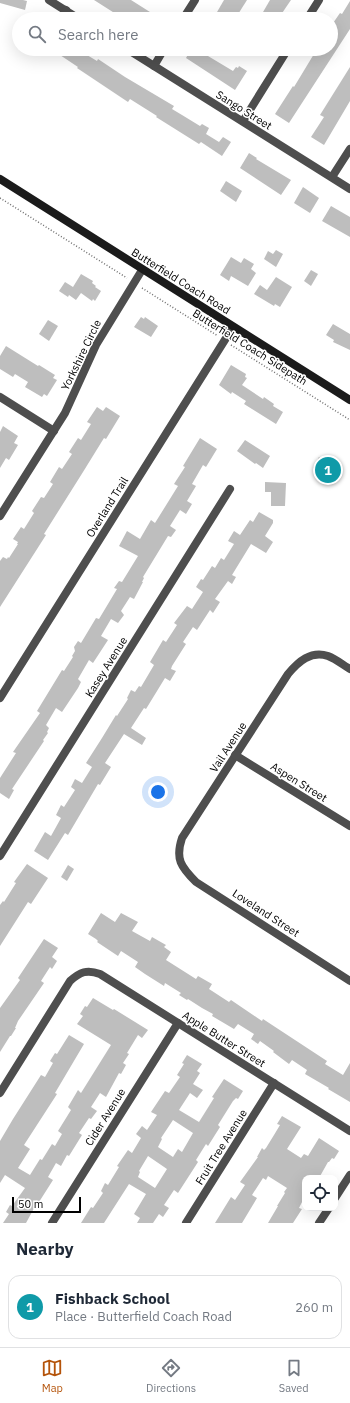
<!DOCTYPE html>
<html lang="en">
<head>
<meta charset="utf-8">
<style>
  :root { --surface:#fff; --page:#f2f2f3; --text:#1f2937; --muted:#747a83; --line:#e0e1e3; --accent:#b45309 }
  body { margin:0; font-family:"IBM Plex Sans",sans-serif; background:var(--page); color:var(--text) }
  .controls { position:absolute; right:12px; bottom:12px; display:grid; overflow:hidden; border-radius:8px; box-shadow:0 4px 16px #0002 }
  .controls button { width:36px; height:36px; display:grid; place-items:center; padding:0; border:0; border-bottom:1px solid var(--line); background:var(--surface); color:var(--text); font:20px sans-serif }
  .scale { position:absolute; left:12px; bottom:10px; width:69px; box-sizing:border-box; padding-left:4px; border:2px solid #000; border-top:0; font-size:11px; line-height:14px; white-space:nowrap; color:#000; -webkit-text-stroke:3px #fff; paint-order:stroke }
  .you { position:absolute; left:158px; top:792px; width:14px; height:14px; margin:-10px; border:3px solid #fff; border-radius:50%; background:#1a73e8; box-shadow:0 0 0 6px #1a73e833 }
  .badge { display:grid; place-items:center; width:26px; height:26px; border-radius:50%; background:var(--accent); color:#fff; font-size:13px; font-weight:700 }
  .pin { position:absolute; translate:-50% -50%; border:2px solid #fff; box-shadow:0 1px 4px #0006 }
  .list { margin:0; padding:0; list-style:none }
  h2 { display:flex; justify-content:space-between; align-items:center; height:52px; margin:0; padding:0 16px; font-size:17px }
  h2 small { font-size:13px; font-weight:400; color:var(--muted) }
  .list li { display:grid; grid-template-columns:26px 1fr auto; gap:12px; align-items:center; box-sizing:border-box; height:64px; margin:0 8px 8px; padding:0 8px; border:1px solid var(--line); border-radius:12px }
  .list b { display:block; font-size:15px; white-space:nowrap }
  .list p { margin:0; font-size:13px; white-space:nowrap; color:var(--muted) }
  .list em { font-size:13px; font-style:normal; color:var(--muted) }
  .icon { flex:none; width:22px; height:22px; fill:none; stroke:currentColor; stroke-width:2; stroke-linecap:round; stroke-linejoin:round }
  .map { position:relative; flex:none; width:350px; height:1223px; overflow:hidden }
  .search { position:absolute; background:var(--surface); box-shadow:0 4px 16px #0002; left:12px; right:12px; top:12px; height:44px; display:flex; align-items:center; gap:10px; box-sizing:border-box; padding:0 14px; border-radius:22px; color:var(--muted); font-size:15px }
  .sheet { height:124px; background:var(--surface) }
  nav { display:flex; justify-content:space-around; align-items:center; box-sizing:border-box; height:56px; border-top:1px solid var(--line); background:var(--surface); font-size:11px; color:var(--muted) }
  nav a { display:grid; justify-items:center; gap:2px }
  nav .on { color:var(--accent) }
  .map>svg:first-child { display:block }
  .building { fill:#bebebe; fill-rule:evenodd }
  .lines { fill:none; stroke-linecap:round; stroke-linejoin:round }
  .path { stroke:#707070; stroke-width:1.5; stroke-dasharray:1 2; stroke-linecap:butt }
  .minor { stroke:#4e4e4e; stroke-width:8 }
  .secondary { stroke:#1b1b1b; stroke-width:8 }
  .labels { text-anchor:middle; stroke-width:3; stroke-linejoin:round; paint-order:stroke }
  .street-label { font-size:11px; fill:#000; stroke:#fff }
</style>
</head>
<body>
<div class="map">
<svg width="350" height="1223" viewBox="0 0 350 1223">
  <rect width="100%" height="100%" fill="#fff"/>
  <!-- building -->
  <g class="building">
    <polygon points="0,0 23,0 27,1 25,10 0,3"/>
    <polygon points="94,0 131,0 161,19 127,19 117,13 116,14"/>
    <polygon points="224,0 247,0 235,19 213,19"/>
    <polygon points="270,0 291,0 278,19 259,19"/>
    <polygon points="350,1 350,29 289,123 275,114 293,86 294,87 317,49 331,49 331,26 340,13 342,14"/>
    <polygon points="63,49 77,49 97,61 98,59 125,77 174,106 172,109 182,115 200,126 202,124 209,128 206,134 219,142 223,137 231,142 222,156 201,142 199,144 156,117 157,116 130,99 128,102 77,68 78,67 60,55"/>
    <polygon points="191,49 205,49 203,53 233,71 236,67 238,68 239,66 247,71 235,90 186,58"/>
    <polygon points="350,67 350,101 324,145 311,137 324,117 320,115"/>
    <polygon points="249,153 257,158 256,159 291,180 281,195 240,168"/>
    <polygon points="226,181 242,191 236,202 220,191"/>
    <polygon points="303,187 319,198 310,213 294,203"/>
    <polygon points="331,206 350,217 350,237 322,221"/>
    <polygon points="276,250 283,254 276,267 264,259 268,251 273,254"/>
    <polygon points="231,257 241,263 244,258 254,264 251,269 256,273 248,286 231,276 229,281 220,275"/>
    <polygon points="311,270 318,274 311,286 304,281"/>
    <polygon points="81,274 93,281 92,283 96,286 95,287 101,291 95,301 93,299 92,301 81,293 76,300 69,295 68,297 59,291 65,282 73,287"/>
    <polygon points="276,277 292,287 280,307 275,304 274,306 254,294 260,285 267,290"/>
    <polygon points="141,317 144,319 145,317 158,326 151,337 134,327"/>
    <polygon points="48,320 58,326 49,341 39,334"/>
    <polygon points="333,324 350,334 350,350 333,342 334,340 326,335"/>
    <polygon points="6,346 38,366 39,365 55,375 53,378 57,380 47,396 44,394 42,397 25,387 28,382 15,374 13,377 0,369 0,356"/>
    <polygon points="231,365 246,374 245,377 247,378 242,385 263,399 264,397 274,404 273,406 283,412 276,424 244,404 246,401 232,392 231,394 219,385"/>
    <polygon points="97,407 103,411 106,407 120,416 106,439 104,438 83,472 44,534 46,535 0,607 0,561 3,557 7,559 8,557 9,558 18,544 17,544 18,542 13,539 21,527 24,529 34,513 32,511 41,497 44,498 53,484 50,482 59,467 62,469 72,454 69,452 78,438 81,440 91,424 87,422"/>
    <polygon points="3,426 18,436 14,443 18,445 9,460 6,458 0,468 0,432"/>
    <polygon points="200,438 217,449 206,467 203,465 192,484 196,486 187,501 192,504 186,514 180,510 170,526 176,530 171,537 168,536 143,577 144,578 142,582 143,582 134,599 130,597 121,611 124,615 118,623 111,619 101,636 108,640 93,663 89,660 78,679 81,682 78,688 62,712 56,708 46,725 49,728 47,732 48,733 43,740 44,741 12,789 14,790 9,799 0,793 0,778 16,753 13,752 40,713 37,711 62,670 64,671 73,657 72,656 75,651 74,647 78,641 81,643 96,618 99,619 117,589 114,588 119,581 122,582 138,556 119,546 127,531 140,539 151,520 155,523 178,486 174,484 185,467 183,466"/>
    <polygon points="245,440 270,456 263,468 256,463 255,464 237,451"/>
    <polygon points="319,457 342,472 336,482 313,468"/>
    <polygon points="265,482 286,483 285,506 271,506 271,492 265,492"/>
    <polygon points="259,512 273,520 273,523 265,536 273,542 266,553 251,544 232,575 236,577 232,584 228,581 215,599 220,602 213,613 210,610 197,630 193,627 183,642 186,644 172,666 171,669 176,671 170,681 165,678 146,709 144,708 131,728 146,738 142,745 124,734 105,763 111,767 100,785 98,784 68,835 65,833 48,860 34,851 45,832 51,836 61,818 56,815 61,805 64,807 75,790 71,787 75,779 82,783 92,767 86,763 102,738 116,715 117,716 128,699 127,698 131,690 135,692 139,686 141,687 154,665 150,662 163,640 166,642 177,625 174,623 187,606 192,609 203,592 196,587 201,579 203,580 212,566 215,568 221,558 224,560 234,544 228,541 234,531 240,535 250,520 253,522"/>
    <polygon points="27,864 48,878 31,904 28,902 0,946 0,905 3,901 4,902 16,883 14,882"/>
    <polygon points="68,865 74,869 67,881 61,877"/>
    <polygon points="101,913 115,922 121,913 138,922 132,931 150,941 152,937 166,945 164,947 171,952 166,960 196,979 198,976 212,984 209,989 229,1002 231,1000 262,1021 263,1019 327,1061 325,1064 343,1075 350,1063 350,1102 328,1089 329,1088 305,1074 307,1070 292,1060 289,1064 273,1052 274,1051 260,1041 258,1044 251,1039 254,1034 238,1024 234,1029 212,1016 213,1014 202,1008 188,999 187,1000 179,995 181,993 165,983 164,986 145,974 135,967 138,962 121,951 118,956 97,942 98,941 96,939 88,934"/>
    <polygon points="44,939 58,948 52,957 57,961 52,969 50,967 41,981 44,983 18,1021 15,1028 16,1028 11,1036 10,1036 0,1052 0,1008 20,980 18,978"/>
    <polygon points="93,998 113,1010 114,1009 148,1030 142,1038 138,1035 127,1053 129,1054 123,1063 126,1065 121,1074 119,1073 106,1097 100,1093 91,1107 97,1111 91,1119 89,1118 79,1133 82,1135 69,1156 67,1155 61,1166 56,1163 48,1177 53,1180 39,1202 38,1201 26,1223 3,1223 9,1214 6,1212 10,1205 12,1206 25,1188 5,1175 0,1183 0,1141 13,1119 41,1075 45,1077 53,1063 50,1061 55,1053 57,1054 69,1035 84,1044 55,1093 57,1094 24,1145 30,1149 18,1168 30,1175 40,1159 42,1160 52,1144 55,1146 62,1134 58,1131 71,1110 68,1107 78,1090 81,1093 111,1045 77,1024 83,1016 80,1014 85,1006 87,1007"/>
    <path d="M187 1055 202 1064 197 1071 200 1073 193 1084 203 1090 197 1098 190 1093 179 1110 199 1122 214 1098 212 1097 224 1079 243 1091 238 1099 236 1098 233 1101 218 1125 220 1127 208 1146 206 1144 196 1160 198 1162 178 1193 174 1190 164 1205 169 1208 163 1217 159 1214 153 1223H137L140 1218 134 1214 146 1194 129 1184 104 1223H81L91 1207 93 1208 103 1193 101 1191 105 1183 108 1185 119 1167 117 1166 128 1150 132 1153 141 1138 136 1134 142 1126 147 1130 157 1115 151 1112 165 1091 169 1093 180 1077 177 1075 184 1064 182 1063ZM173 1120 193 1133 182 1152 178 1149 173 1157 158 1147 162 1139 161 1138ZM148 1156 167 1169 155 1188 138 1177 140 1172 139 1171Z"/>
    <polygon points="282,1116 301,1127 287,1149 301,1158 304,1154 308,1156 319,1138 339,1151 334,1159 332,1158 329,1162 328,1162 319,1178 305,1178 305,1196 299,1208 302,1209 293,1223 268,1223 278,1206 277,1206 285,1193 284,1192 287,1188 268,1176 266,1180 263,1178 252,1195 257,1198 242,1223 215,1223 231,1197 235,1200 245,1185 240,1182 258,1157 257,1157 262,1148 264,1150 266,1148 274,1135 280,1125 277,1124"/>
  </g>
  <g class="lines">
    <!-- path -->
    <g class="path">
      <polyline points="0,198 127,278"/>
      <polyline points="142,288 218,336"/>
      <polyline points="231,345 350,420"/>
    </g>
    <!-- minor -->
    <g class="minor">
      <polyline points="49,0 79,19"/>
      <polyline points="61,19 66,10"/>
      <polyline points="183,19 195,0"/>
      <polyline points="307,19 319,0"/>
      <polyline points="127,49 350,189"/>
      <polyline points="154,66 164,49"/>
      <polyline points="243,121 288,49"/>
      <polyline points="332,177 350,149"/>
      <polyline points="0,397 54,431"/>
      <polyline points="0,516 65,413 96,345 142,270"/>
      <path d="M350 669C343 665 336 659 328 656 311 650 298 662 288 674L182 838C175 859 181 867 196 882L350 981"/>
      <polyline points="0,698 233,327"/>
      <polyline points="235,755 350,826"/>
      <polyline points="0,856 230,489"/>
      <path d="M0 1093 70 981C80 972 87 969 100 974L350 1131"/>
      <polyline points="335,1198 350,1175"/>
      <polyline points="52,1223 178,1023"/>
      <polyline points="186,1223 274,1083"/>
      <polyline points="319,1223 329,1208"/>
    </g>
    <!-- secondary -->
    <polyline class="secondary" points="0,179 350,400"/>
  </g>
  <g class="labels">
    <!-- street labels -->
    <g class="street-label">
      <text transform="translate(244 110) rotate(32)" y="4">Sango Street</text>
      <text transform="translate(181 281) rotate(32)" y="4">Butterfield Coach Road</text>
      <text transform="translate(250 347) rotate(32)" y="4">Butterfield Coach Sidepath</text>
      <text transform="translate(81 355) rotate(-64)" y="4">Yorkshire Circle</text>
      <text transform="translate(107 507) rotate(-58)" y="4">Overland Trail</text>
      <text transform="translate(106 667) rotate(-58)" y="4">Kasey Avenue</text>
      <text transform="translate(228 747) rotate(-57)" y="4">Vail Avenue</text>
      <text transform="translate(299 782) rotate(32)" y="4">Aspen Street</text>
      <text transform="translate(266 913) rotate(33)" y="4">Loveland Street</text>
      <text transform="translate(224 1039) rotate(32)" y="4">Apple Butter Street</text>
      <text transform="translate(105 1117) rotate(-58)" y="4">Cider Avenue</text>
      <text transform="translate(221 1147) rotate(-58)" y="4">Fruit Tree Avenue</text>
    </g>
  </g>
</svg>
<div class="controls">
<button><svg class="icon" aria-label="locate" viewBox="0 0 24 24"><circle cx="12" cy="12" r="6"/><path d="M12 2v4M12 18v4M2 12h4M18 12h4"/></svg></button>
</div>
<div class="scale">50 m</div>
<div class="you"></div>
<div class="pin badge" style="left:328px;top:470px;background:#0f9aa8">1</div>
<div class="search"><svg class="icon" aria-label="search" viewBox="0 0 24 24"><circle cx="10" cy="10" r="6"/><path d="M15 15l6 6"/></svg>Search here</div>
</div>
<section class="sheet">
<h2>Nearby<small></small></h2>
<ul class="list">
<li><span class="badge" style="background:#0f9aa8">1</span><div><b>Fishback School</b><p>Place · Butterfield Coach Road</p></div><em>260 m</em></li>
</ul>
</section>
<nav>
<a class="on"><svg class="icon" aria-label="map" viewBox="0 0 24 24"><path d="M3 6l6-2 6 2 6-2v14l-6 2-6-2-6 2zM9 4v14M15 6v14"/></svg>Map</a>
<a><svg class="icon" aria-label="directions" viewBox="0 0 24 24"><path d="M12 3l9 9-9 9-9-9zM9 14v-3h6M13 9l2 2-2 2"/></svg>Directions</a>
<a><svg class="icon" aria-label="saved" viewBox="0 0 24 24"><path d="M7 4h10v16l-5-4-5 4z"/></svg>Saved</a>
</nav>
</body>
</html>
